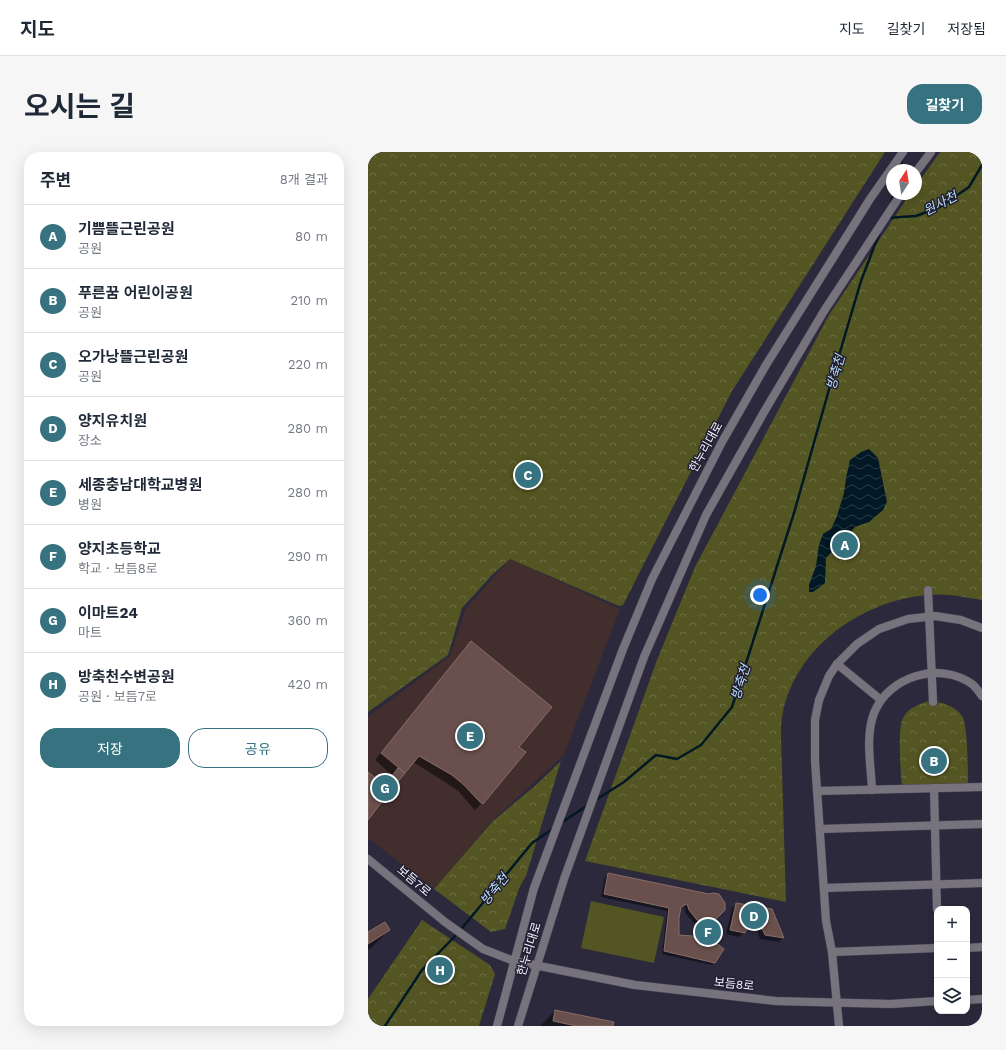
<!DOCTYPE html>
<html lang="ko">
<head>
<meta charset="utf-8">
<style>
  :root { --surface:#fff; --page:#f6f6f7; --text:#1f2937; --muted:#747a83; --line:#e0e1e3; --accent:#36727f }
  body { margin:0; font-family:"Work Sans","Noto Sans KR",sans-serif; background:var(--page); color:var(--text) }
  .controls { position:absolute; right:12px; bottom:12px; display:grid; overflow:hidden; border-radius:8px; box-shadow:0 4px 16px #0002 }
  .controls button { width:36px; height:36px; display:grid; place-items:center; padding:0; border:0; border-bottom:1px solid var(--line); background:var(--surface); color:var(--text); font:20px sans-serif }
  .compass { position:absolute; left:518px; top:12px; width:36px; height:36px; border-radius:50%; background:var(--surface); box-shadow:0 4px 16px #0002; rotate:12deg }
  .you { position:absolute; left:392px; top:443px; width:14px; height:14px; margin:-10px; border:3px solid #fff; border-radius:50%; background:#1a73e8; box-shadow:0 0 0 6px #1a73e833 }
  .badge { display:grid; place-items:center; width:26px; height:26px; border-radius:50%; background:var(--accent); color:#fff; font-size:13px; font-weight:700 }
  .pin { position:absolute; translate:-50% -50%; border:2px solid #fff; box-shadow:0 1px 4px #0006 }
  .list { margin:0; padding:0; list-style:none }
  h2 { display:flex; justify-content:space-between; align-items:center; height:52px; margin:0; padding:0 16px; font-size:17px }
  h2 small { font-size:13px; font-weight:400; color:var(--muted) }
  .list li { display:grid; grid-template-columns:26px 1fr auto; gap:12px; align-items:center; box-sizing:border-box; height:64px; padding:0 16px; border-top:1px solid var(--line) }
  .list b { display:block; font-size:15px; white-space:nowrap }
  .list p { margin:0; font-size:13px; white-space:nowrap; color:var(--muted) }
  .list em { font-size:13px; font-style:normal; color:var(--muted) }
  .actions { display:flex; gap:8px; padding:12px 16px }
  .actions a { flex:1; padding:9px 0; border:1px solid var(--accent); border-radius:16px; text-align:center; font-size:14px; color:var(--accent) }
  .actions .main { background:var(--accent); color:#fff }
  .icon { flex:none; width:22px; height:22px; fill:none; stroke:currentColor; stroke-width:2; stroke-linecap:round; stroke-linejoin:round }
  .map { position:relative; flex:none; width:614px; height:874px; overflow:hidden; border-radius:16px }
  header { display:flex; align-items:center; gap:24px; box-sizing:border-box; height:56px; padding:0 20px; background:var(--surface); border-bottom:1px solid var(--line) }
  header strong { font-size:19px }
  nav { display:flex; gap:22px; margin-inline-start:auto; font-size:14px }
  .intro { display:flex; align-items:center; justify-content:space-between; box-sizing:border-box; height:96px; padding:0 24px }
  h1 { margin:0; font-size:28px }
  .button { padding:10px 18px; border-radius:16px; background:var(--accent); color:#fff; font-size:14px; font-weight:700 }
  main { display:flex; gap:24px; padding:0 24px }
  aside { flex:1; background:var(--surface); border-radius:16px; box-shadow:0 4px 16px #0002 }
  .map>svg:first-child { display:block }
  .medical { fill:#422e2d }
  .grass { fill:#535522 }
  .park { fill:url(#park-crowns) }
  .water { fill:url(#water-waves) }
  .shadow { fill:#0007 }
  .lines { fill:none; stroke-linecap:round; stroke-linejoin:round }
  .stream { stroke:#021825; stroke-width:2.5 }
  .building { fill:#69504c; stroke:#886d68 }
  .minor-casing { stroke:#484557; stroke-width:9 }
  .minor { stroke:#77737d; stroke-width:8 }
  .labels { text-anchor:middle; stroke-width:3; stroke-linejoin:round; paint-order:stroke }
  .street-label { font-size:12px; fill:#f3f2fd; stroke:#221f32 }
  .water-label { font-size:13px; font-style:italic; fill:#badff7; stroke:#221f32 }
</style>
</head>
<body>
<header>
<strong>지도</strong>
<nav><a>지도</a><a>길찾기</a><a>저장됨</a></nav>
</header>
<div class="intro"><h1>오시는 길</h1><a class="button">길찾기</a></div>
<main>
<aside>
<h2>주변<small>8개 결과</small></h2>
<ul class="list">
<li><span class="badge">A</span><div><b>기쁨뜰근린공원</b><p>공원</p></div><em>80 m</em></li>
<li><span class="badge">B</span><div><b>푸른꿈 어린이공원</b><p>공원</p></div><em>210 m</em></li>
<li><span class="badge">C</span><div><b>오가낭뜰근린공원</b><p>공원</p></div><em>220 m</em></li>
<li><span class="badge">D</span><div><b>양지유치원</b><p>장소</p></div><em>280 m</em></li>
<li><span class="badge">E</span><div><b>세종충남대학교병원</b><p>병원</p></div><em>280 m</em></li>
<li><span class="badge">F</span><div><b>양지초등학교</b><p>학교 · 보듬8로</p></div><em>290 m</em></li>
<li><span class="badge">G</span><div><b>이마트24</b><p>마트</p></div><em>360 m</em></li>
<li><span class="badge">H</span><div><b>방축천수변공원</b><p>공원 · 보듬7로</p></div><em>420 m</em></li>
</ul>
<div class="actions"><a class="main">저장</a><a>공유</a></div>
</aside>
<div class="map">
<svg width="614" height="874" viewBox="0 0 614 874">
  <defs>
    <pattern id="park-crowns" width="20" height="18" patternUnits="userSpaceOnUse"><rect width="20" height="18" fill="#535522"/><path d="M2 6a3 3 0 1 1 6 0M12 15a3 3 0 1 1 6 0" fill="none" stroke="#6c6e43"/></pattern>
    <pattern id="water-waves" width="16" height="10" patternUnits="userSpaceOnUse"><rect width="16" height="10" fill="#021825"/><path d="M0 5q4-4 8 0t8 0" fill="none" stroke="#273a46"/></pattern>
  </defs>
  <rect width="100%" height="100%" fill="#2c293c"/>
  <!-- medical -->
  <polygon class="medical" points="142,407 252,457 196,603 124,669 66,737 0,686 0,565 82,504 97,458"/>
  <!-- grass -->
  <polygon class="grass" points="223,749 296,765 286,811 213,796"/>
  <!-- park -->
  <g class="park">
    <polygon points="0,0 517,0 364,239 255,453 251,454 142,407 125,422 94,456 80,503 0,560"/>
    <path d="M572 0H614V448C596 445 577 441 559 443 494 449 429 494 415 560 413 568 413 576 413 584L418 750 217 709 289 508 327 415 461 163 542 42H548V34Z"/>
    <path d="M561 549C572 550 587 553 594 564 600 572 600 622 600 635L534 637C533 622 529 577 535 566 540 556 551 552 561 549Z"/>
    <polygon points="193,609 158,724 152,734 137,777 123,780 66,737 124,670 168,633"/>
    <polygon points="54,768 122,813 127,822 111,874 0,874 0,847"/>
  </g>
  <!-- water -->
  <polygon class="water" points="501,297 510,306 519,350 515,358 501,370 487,375 458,406 457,431 445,440 441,440 441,433 448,414 451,393 455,382 463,377 469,364 476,341 478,326 482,308 493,300"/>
  <!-- shadow -->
  <g class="shadow">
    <polygon points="103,490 150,595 114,651 107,658 90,639 77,630 45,610 0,666 0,621 17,634 25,624 7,608"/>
    <polygon points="240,722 341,743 348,742 354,746 356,751 356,757 344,769 335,772 326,771 318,762 316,754 312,756 310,766 310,784 346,810 343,813 294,802 299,759 233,745 237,725"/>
    <polygon points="368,752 403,758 415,786 411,790 392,787 389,778 380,775 377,776 376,780 371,785 358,782 364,756"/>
    <polygon points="21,778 2,797 0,798 0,781"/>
    <polygon points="187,859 244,874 172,874"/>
  </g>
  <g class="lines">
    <!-- stream -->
    <g class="stream">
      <polyline points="533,18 534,6"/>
      <polyline points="523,51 526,42"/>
      <polyline points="519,66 548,64 572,55 601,35 614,13"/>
      <polyline points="226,649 256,630 288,603 309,607 333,593 364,555 426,361 464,227 493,129 511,82"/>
      <polyline points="193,671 220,653"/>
      <polyline points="17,874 54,818 90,781 164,691 186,676"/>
    </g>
  </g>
  <!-- building -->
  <g class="building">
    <polygon points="103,489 184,555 151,595 158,600 115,652 112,650 96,633 84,623 51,604 37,621 13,601"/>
    <polygon points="30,616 37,621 23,638 17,633"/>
    <polygon points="0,620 23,638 0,668"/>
    <polygon points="240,721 341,742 345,741 351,742 357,751 357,758 348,767 339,770 329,768 321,758 319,752 313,755 311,766 311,783 324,784 341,788 351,793 356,797 347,811 296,799 301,756 236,742"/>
    <polygon points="368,751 404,757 416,786 397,783 393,774 385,771 380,773 377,781 362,778"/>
    <polygon points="17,770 22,778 0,792 0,780"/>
    <polygon points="187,858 246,870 245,874 208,874 185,869"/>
  </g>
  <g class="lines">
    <defs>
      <g id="minor">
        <polyline points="548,20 563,0"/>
        <polyline points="560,438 565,550"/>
        <polyline points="469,512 513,548"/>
        <polyline points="566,636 569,757"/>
        <path d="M504 638C503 613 497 585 506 561 521 524 571 509 604 532 608 535 611 540 614 544"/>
        <polyline points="449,639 614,635"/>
        <polyline points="452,677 614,672"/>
        <polyline points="0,707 77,770 115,797 146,809 267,833 408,849 523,852 569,849"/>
        <polyline points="456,736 614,731"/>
        <polyline points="599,796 614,795"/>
        <polyline points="464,800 569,796"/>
        <polyline points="599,848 614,847"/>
        <polyline points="129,874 166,736 255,497 284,427 354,290 398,213 502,47 535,0"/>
        <polyline points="150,874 196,727 276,505 338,363 396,260 456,159 533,42"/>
        <polyline points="471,874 464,800 458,769 447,609 447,568 451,548 461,524 469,512 489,492 511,477 540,467 567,464 593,468 614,476"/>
      </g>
    </defs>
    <!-- minor casing -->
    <use href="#minor" class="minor-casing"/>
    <!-- minor -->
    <use href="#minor" class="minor"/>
  </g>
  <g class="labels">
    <!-- street labels -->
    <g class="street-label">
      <text transform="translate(338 295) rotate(-61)" y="4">한누리대로</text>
      <text transform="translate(46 729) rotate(40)" y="4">보듬7로</text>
      <text transform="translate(161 797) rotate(-73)" y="4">한누리대로</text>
      <text transform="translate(366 832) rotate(6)" y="4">보듬8로</text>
    </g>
    <!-- water labels -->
    <g class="water-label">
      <text transform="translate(572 51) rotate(-28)" y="5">원사천</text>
      <text transform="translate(467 220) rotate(-74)" y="5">방축천</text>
      <text transform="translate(372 530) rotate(-72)" y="5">방축천</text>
      <text transform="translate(126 737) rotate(-51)" y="5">방축천</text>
    </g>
  </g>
</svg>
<div class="controls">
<button>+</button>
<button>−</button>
<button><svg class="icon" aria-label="layers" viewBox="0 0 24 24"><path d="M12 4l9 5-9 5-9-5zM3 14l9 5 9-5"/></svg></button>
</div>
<svg class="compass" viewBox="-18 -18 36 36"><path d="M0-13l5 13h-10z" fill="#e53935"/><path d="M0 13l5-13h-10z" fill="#747a83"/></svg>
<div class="you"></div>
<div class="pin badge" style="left:477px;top:393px">A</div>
<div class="pin badge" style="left:566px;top:609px">B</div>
<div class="pin badge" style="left:160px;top:323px">C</div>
<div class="pin badge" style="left:386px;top:764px">D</div>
<div class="pin badge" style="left:102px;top:584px">E</div>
<div class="pin badge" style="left:340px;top:780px">F</div>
<div class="pin badge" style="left:17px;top:636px">G</div>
<div class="pin badge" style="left:72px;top:818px">H</div>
</div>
</main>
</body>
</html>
